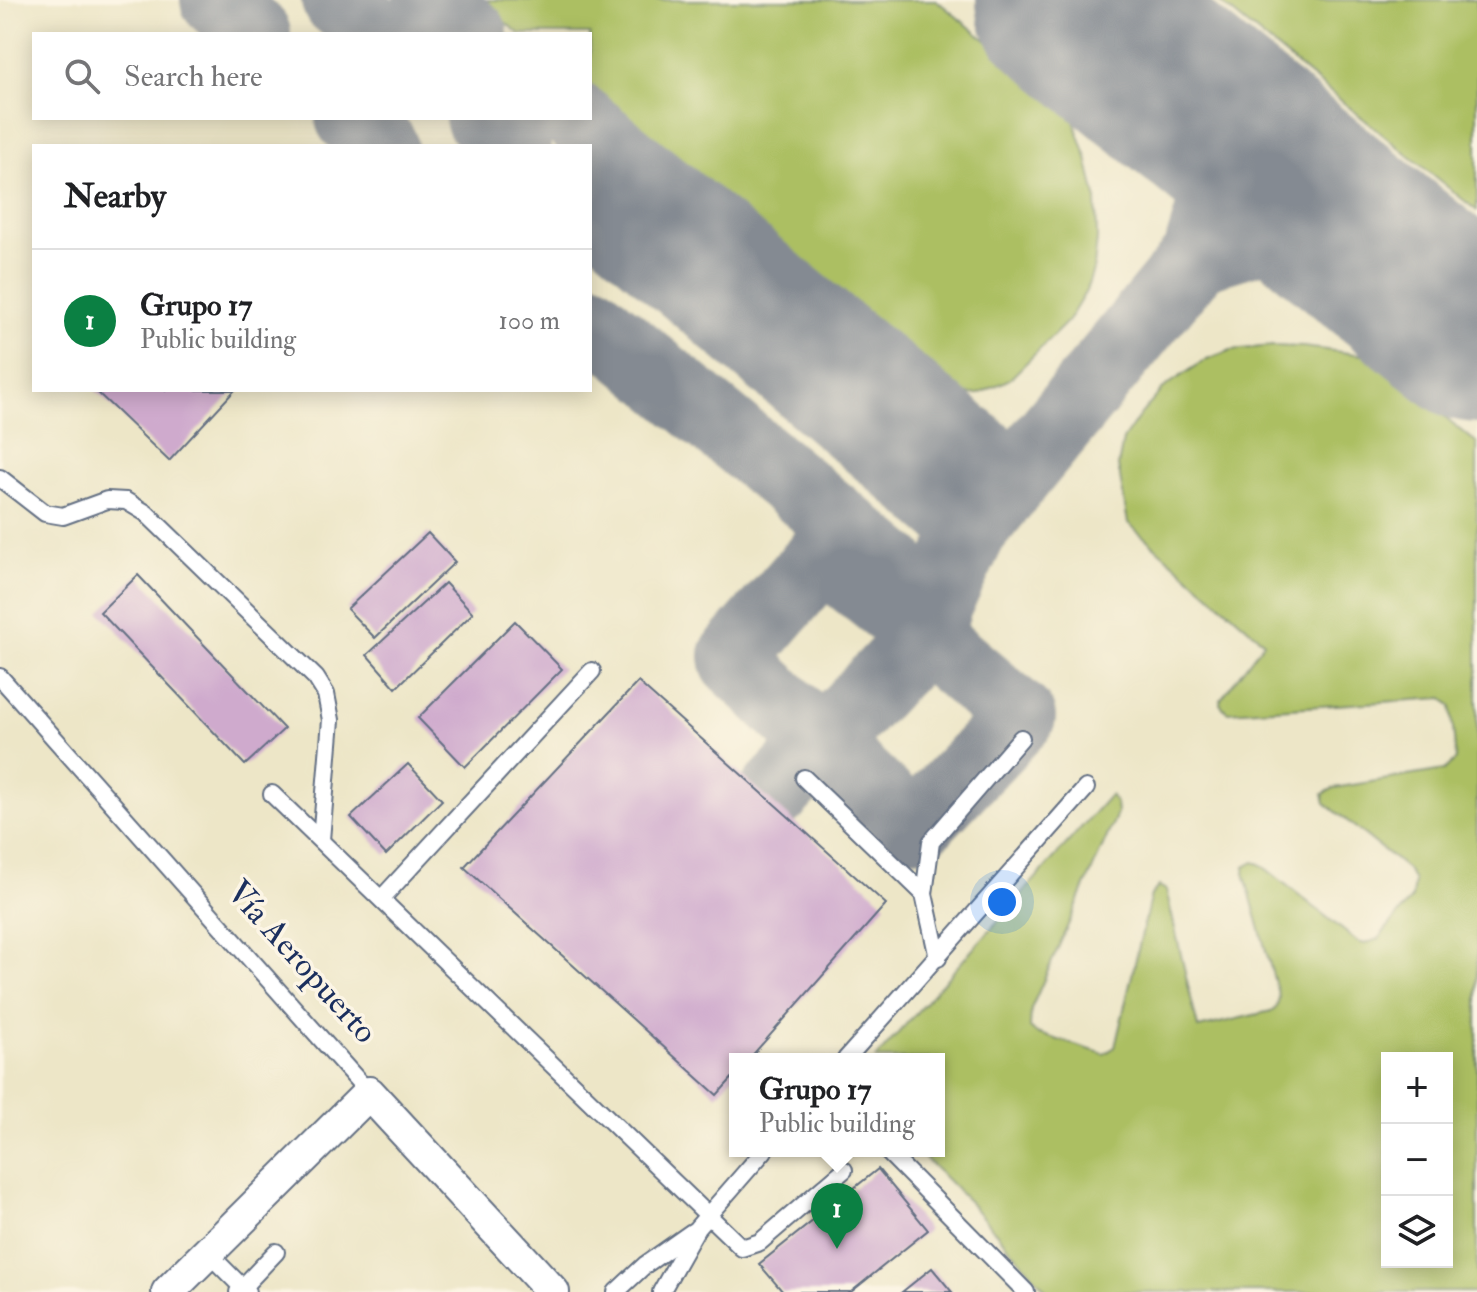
<!DOCTYPE html>
<html lang="en">
<head>
<meta charset="utf-8">
<style>
  :root { --surface:#fff; --page:#f6f6f6; --text:#202124; --muted:#757577; --line:#e0e0e0; --accent:#0b8043 }
  body { margin:0; font-family:"IM FELL Double Pica",serif; background:var(--page); color:var(--text) }
  .controls { position:absolute; right:24px; bottom:24px; display:grid; overflow:hidden; border-radius:0px; box-shadow:0 4px 20px #0003 }
  .controls button { width:72px; height:72px; display:grid; place-items:center; padding:0; border:0; border-bottom:2px solid var(--line); background:var(--surface); color:var(--text); font:40px sans-serif }
  .you { position:absolute; left:1002px; top:902px; width:28px; height:28px; margin:-20px; border:6px solid #fff; border-radius:50%; background:#1a73e8; box-shadow:0 0 0 12px #1a73e833 }
  .badge { display:grid; place-items:center; width:52px; height:52px; border-radius:50%; background:var(--accent); color:#fff; font-size:26px; font-weight:700 }
  .pin { position:absolute; translate:-50% -66px; filter:drop-shadow(0 2px 4px #0008) }
  .pin::after { content:''; position:absolute; top:42px; width:28px; height:24px; background:inherit; clip-path:polygon(0 0,100% 0,50% 100%) }
  .popup { position:absolute; left:729px; top:1053px; width:216px; height:104px; box-sizing:border-box; display:grid; place-content:center; border-radius:0px; background:var(--surface); filter:drop-shadow(0 2px 6px #0005); font-size:26px; white-space:nowrap; color:var(--muted) }
  .popup b { font-size:30px; color:var(--text) }
  .popup::after { content:''; position:absolute; left:50%; top:100%; margin-left:-16px; border:16px solid transparent; border-top-color:var(--surface) }
  .list { margin:0; padding:0; list-style:none }
  h2 { display:flex; justify-content:space-between; align-items:center; height:104px; margin:0; padding:0 32px; font-size:34px }
  h2 small { font-size:26px; font-weight:400; color:var(--muted) }
  .list li { display:grid; grid-template-columns:52px 1fr auto; gap:24px; align-items:center; box-sizing:border-box; height:144px; padding:0 32px; border-top:2px solid var(--line) }
  .list b { display:block; font-size:30px; white-space:nowrap }
  .list p { margin:0; font-size:26px; white-space:nowrap; color:var(--muted) }
  .list em { font-size:26px; font-style:normal; color:var(--muted) }
  .icon { flex:none; width:44px; height:44px; fill:none; stroke:currentColor; stroke-width:2; stroke-linecap:round; stroke-linejoin:round }
  .map { position:relative; flex:none; width:1477px; height:1292px; overflow:hidden }
  .search { position:absolute; background:var(--surface); box-shadow:0 4px 20px #0003; left:32px; top:32px; width:560px; height:88px; display:flex; align-items:center; gap:20px; box-sizing:border-box; padding:0 28px; border-radius:0px; color:var(--muted); font-size:30px }
  .panel { position:absolute; background:var(--surface); box-shadow:0 4px 20px #0003; left:32px; top:144px; width:560px; height:248px; border-radius:0px }
  .map>svg:first-child { display:block }
  .green { fill:#acbf62; stroke:#647760; stroke-width:2; fill-rule:evenodd }
  .lines { fill:none; stroke-linecap:round; stroke-linejoin:round }
  .taxiway { stroke:#848a92; stroke-width:72 }
  .runway { stroke:#848a92; stroke-width:180 }
  .building { fill:#cfaacd }
  .service-casing { stroke:#646f83; stroke-width:20 }
  .minor-casing { stroke:#646f83; stroke-width:36 }
  .service { stroke:#fff; stroke-width:16 }
  .minor { stroke:#fff; stroke-width:32 }
  .labels { text-anchor:middle; stroke-width:7; stroke-linejoin:round; paint-order:stroke }
  .street-label { font-size:34px; fill:#1b2f5e; stroke:#fcf5e5 }
</style>
</head>
<body>
<div class="map">
<svg width="1477" height="1292" viewBox="0 0 1477 1292">
  <rect width="100%" height="100%" fill="#fcf5e5"/>
  <filter id="ink" filterUnits="userSpaceOnUse"><feTurbulence type="fractalNoise" baseFrequency=".0125" numOctaves="2"/><feDisplacementMap in="SourceGraphic" scale="16" xChannelSelector="R" yChannelSelector="G"/><feConvolveMatrix kernelMatrix="1 2 1 2 8 2 1 2 1" color-interpolation-filters="sRGB"/></filter>
  <filter id="wash" filterUnits="userSpaceOnUse"><feTurbulence type="fractalNoise" baseFrequency=".006" numOctaves="4" result="noise"/><feDisplacementMap in="SourceGraphic" scale="32" xChannelSelector="R" yChannelSelector="G"/><feGaussianBlur stdDeviation="1.8" result="paint"/><feColorMatrix in="noise" values="0 0 0 0 0 0 0 0 0 0 0 0 0 0 0 0 0 1.4 0 .05"/><feComposite in="paint" operator="in"/></filter>
  <g filter="url(#wash)">
    <rect width="100%" height="100%" fill="#ede6c7"/>
    <!-- green -->
    <g class="green">
      <polygon points="477,0 936,0 1069,107 1087,158 1096,197 1097,239 1094,267 1086,291 1068,321 1010,379 979,394 963,395 590,90 590,34 520,34"/>
      <polygon points="1217,0 1477,0 1477,211"/>
      <path d="M1272 346 1304 347 1370 356 1477 443V1292H1048L970 1203 918 1151H939V1059H875L1110 795 1116 803 1117 814 1031 1009 1030 1028 1036 1033 1104 1054 1115 1047 1151 895 1159 886 1166 890 1198 1028 1271 1011 1277 1007 1279 997 1244 873 1245 867 1254 862 1260 864 1358 942 1365 944 1378 939 1412 898 1414 881 1407 869 1325 803 1323 794 1334 788 1444 770 1456 760 1451 706 1443 698 1227 712 1220 704 1221 699 1264 642 1128 523 1118 466 1123 440 1140 415 1166 386 1207 359 1231 350ZM1387 1058H1447V1262H1387Z"/>
    </g>
    <g class="lines">
      <!-- taxiway -->
      <g class="taxiway">
        <polyline points="216,0 255,34"/>
        <polyline points="337,0 378,34"/>
        <polyline points="429,0 472,34"/>
        <polyline points="351,118 382,146"/>
        <polyline points="481,118 515,146"/>
        <polyline points="577,118 1015,478"/>
        <polyline points="590,207 972,530"/>
        <polyline points="1198,256 1266,235 1318,236 1371,247"/>
        <polyline points="590,318 894,567"/>
        <polygon points="823,555 924,635 1020,717 921,821 913,824 905,821 736,662 735,656"/>
        <path d="M775 793 928 631 937 603 972 530 1198 256C1204 234 1216 206 1214 183 1212 150 1191 118 1177 90"/>
      </g>
      <!-- runway -->
      <polyline class="runway" points="1066,0 1477,333"/>
    </g>
    <g id="blocks">
      <!-- building -->
      <g class="building">
        <polygon points="95,390 235,390 169,461"/>
        <polygon points="428,533 455,562 375,638 347,609"/>
        <polygon points="138,575 284,729 245,765 100,612"/>
        <polygon points="445,583 473,613 396,688 367,655"/>
        <polygon points="515,621 562,669 465,767 418,718"/>
        <polygon points="638,682 886,904 749,1059 735,1059 735,1075 717,1095 464,867"/>
        <polygon points="408,764 442,800 386,855 351,817"/>
        <polygon points="878,1169 928,1230 851,1292 783,1292 759,1264"/>
        <polygon points="932,1268 952,1292 902,1292"/>
      </g>
    </g>
  </g>
  <g filter="url(#ink)">
    <use href="#blocks" fill-opacity="0" stroke="#646f83" stroke-width="2"/>
    <g class="lines">
      <defs>
        <g id="service">
          <polyline points="0,478 45,513 63,516 107,500 126,501 146,513 316,678 326,694 331,720 321,840"/>
          <polyline points="0,677 369,1093"/>
          <polyline points="804,778 924,894"/>
          <polyline points="272,794 742,1248 760,1242 844,1170"/>
          <polyline points="382,898 592,671"/>
          <polyline points="938,958 924,894 931,842 1021,738"/>
          <polyline points="846,1059 1086,788"/>
          <polyline points="887,1151 1026,1292"/>
          <polyline points="208,1253 247,1292"/>
          <polyline points="238,1292 276,1252"/>
          <polyline points="616,1292 645,1265 692,1232"/>
          <polyline points="661,1292 697,1228 764,1151"/>
        </g>
        <polyline id="minor" points="168,1292 369,1093 553,1292"/>
      </defs>
      <!-- service casing -->
      <use href="#service" class="service-casing"/>
      <!-- minor casing -->
      <use href="#minor" class="minor-casing"/>
      <!-- service -->
      <use href="#service" class="service"/>
      <!-- minor -->
      <use href="#minor" class="minor"/>
    </g>
  </g>
  <g class="labels">
    <!-- street labels -->
    <g class="street-label">
      <text transform="translate(303 961) rotate(48)" y="12">Vía Aeropuerto</text>
    </g>
  </g>
</svg>
<div class="controls">
<button>+</button>
<button>−</button>
<button><svg class="icon" aria-label="layers" viewBox="0 0 24 24"><path d="M12 4l9 5-9 5-9-5zM3 14l9 5 9-5"/></svg></button>
</div>
<div class="you"></div>
<div class="pin badge" style="left:837px;top:1249px">1</div>
<div class="popup"><b>Grupo 17</b>Public building</div>
<div class="search"><svg class="icon" aria-label="search" viewBox="0 0 24 24"><circle cx="10" cy="10" r="6"/><path d="M15 15l6 6"/></svg>Search here</div>
<section class="panel">
<h2>Nearby<small></small></h2>
<ul class="list">
<li><span class="badge">1</span><div><b>Grupo 17</b><p>Public building</p></div><em>100 m</em></li>
</ul>
</section>
</div>
</body>
</html>
